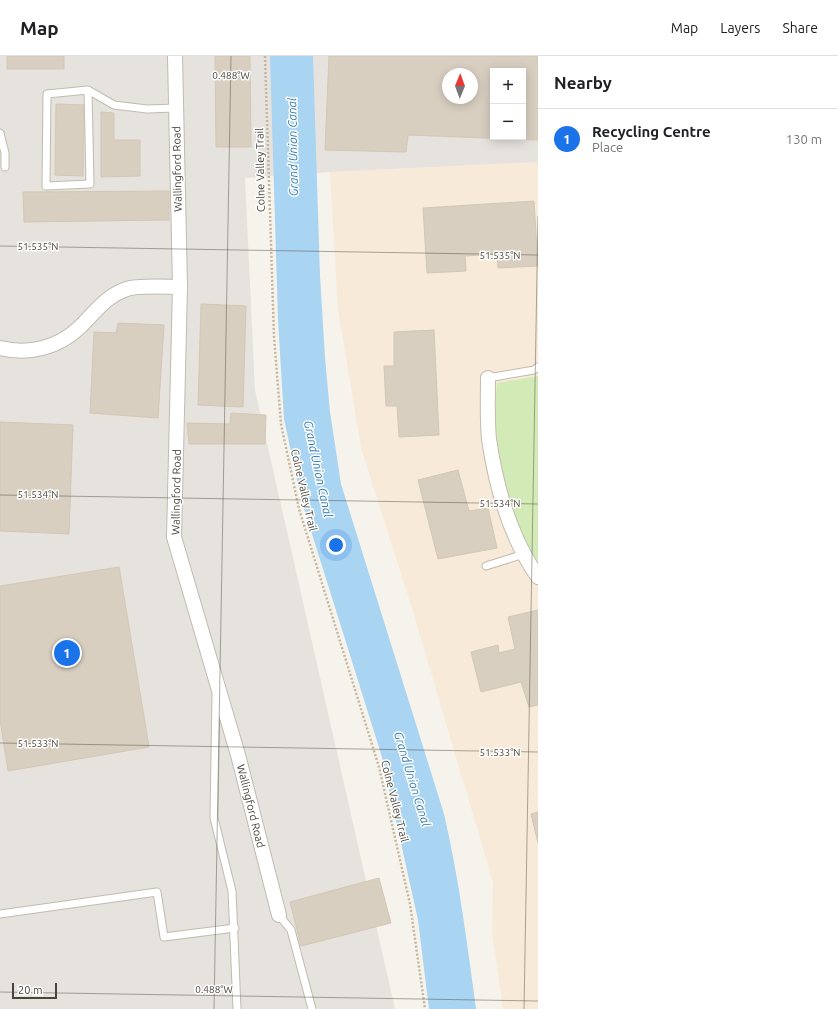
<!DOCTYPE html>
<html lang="en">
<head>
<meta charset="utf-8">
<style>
  :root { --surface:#fff; --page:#f2f2f2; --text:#202124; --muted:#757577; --line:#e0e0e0; --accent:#1a73e8 }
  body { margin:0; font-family:Ubuntu,sans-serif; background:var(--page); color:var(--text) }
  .controls { position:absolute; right:12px; top:12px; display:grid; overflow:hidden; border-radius:0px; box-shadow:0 2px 10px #0003 }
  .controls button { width:36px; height:36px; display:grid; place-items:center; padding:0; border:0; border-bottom:1px solid var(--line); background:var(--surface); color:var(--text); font:20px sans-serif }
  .compass { position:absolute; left:442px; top:12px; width:36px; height:36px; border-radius:50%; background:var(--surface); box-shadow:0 2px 10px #0003; rotate:1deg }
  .scale { position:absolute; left:12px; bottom:10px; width:45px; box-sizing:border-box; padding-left:4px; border:2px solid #4b4439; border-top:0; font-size:11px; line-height:14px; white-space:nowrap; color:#4b4439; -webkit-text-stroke:3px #fff; paint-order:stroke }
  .you { position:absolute; left:336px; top:489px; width:14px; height:14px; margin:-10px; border:3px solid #fff; border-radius:50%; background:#1a73e8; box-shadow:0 0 0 6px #1a73e833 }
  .badge { display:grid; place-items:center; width:26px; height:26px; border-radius:50%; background:var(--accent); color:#fff; font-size:13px; font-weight:700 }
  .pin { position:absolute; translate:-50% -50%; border:2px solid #fff; box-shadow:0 1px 4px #0006 }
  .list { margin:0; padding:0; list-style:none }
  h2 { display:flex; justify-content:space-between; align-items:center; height:52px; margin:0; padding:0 16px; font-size:17px }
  h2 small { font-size:13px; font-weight:400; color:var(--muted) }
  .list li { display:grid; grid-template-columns:26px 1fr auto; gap:12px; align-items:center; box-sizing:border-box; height:60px; padding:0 16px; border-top:1px solid var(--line) }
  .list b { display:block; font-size:15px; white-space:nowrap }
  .list p { margin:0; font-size:13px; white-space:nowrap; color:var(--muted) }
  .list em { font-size:13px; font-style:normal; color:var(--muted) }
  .map { position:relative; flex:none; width:538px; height:953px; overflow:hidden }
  header { display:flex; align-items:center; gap:24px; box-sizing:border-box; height:56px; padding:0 20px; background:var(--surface); border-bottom:1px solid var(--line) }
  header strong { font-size:19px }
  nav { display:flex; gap:22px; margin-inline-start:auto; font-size:14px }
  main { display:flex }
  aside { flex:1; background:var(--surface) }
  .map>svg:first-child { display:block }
  .commercial { fill:#f7ead8 }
  .industrial { fill:#e6e2dd; fill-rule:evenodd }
  .green { fill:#d2eab5 }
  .water { fill:#a9d4f2 }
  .building { fill:#d8cfc1; stroke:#d3c7b4; fill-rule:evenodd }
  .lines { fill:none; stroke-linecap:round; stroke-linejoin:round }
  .lane-casing { stroke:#c2bbae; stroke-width:9 }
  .street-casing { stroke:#c2bbae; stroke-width:16 }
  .path { stroke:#c4b79f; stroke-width:2.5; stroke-dasharray:2 2; stroke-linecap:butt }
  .lane { stroke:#fff; stroke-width:7 }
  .street { stroke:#fff; stroke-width:14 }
  .ticks { fill:none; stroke:#4b4439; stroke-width:1; stroke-opacity:0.45 }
  .labels { text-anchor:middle; stroke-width:3; stroke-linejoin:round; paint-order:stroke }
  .street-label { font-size:11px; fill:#4b4439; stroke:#fff }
  .water-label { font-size:12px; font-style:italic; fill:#2e7ab2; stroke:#fff }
  .ticks-label { font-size:10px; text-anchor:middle; fill:#4b4439; stroke:#fff; stroke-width:3; stroke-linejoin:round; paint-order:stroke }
</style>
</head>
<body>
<header>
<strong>Map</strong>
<nav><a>Map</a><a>Layers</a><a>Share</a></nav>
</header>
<main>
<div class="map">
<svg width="538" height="953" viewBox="0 0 538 953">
  <rect width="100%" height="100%" fill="#f6f3ec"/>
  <!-- commercial -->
  <polygon class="commercial" points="538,106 538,320 497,327 503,411 509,445 521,478 538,506 538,953 503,953 492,876 493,826 411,549 361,392 338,254 330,116"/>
  <!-- industrial -->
  <path class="industrial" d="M0 0H538V106L330 116 245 122 255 334 395 953H0ZM493 15H523V81H493ZM448 18H472V42H448Z"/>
  <!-- green -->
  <path class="green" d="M538 320V506C513 467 502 422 496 376 494 360 496 343 497 327Z"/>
  <!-- water -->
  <path class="water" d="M270 0H313L320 220 325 302 330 356 341 428 444 758C459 823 467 887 476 953H429L418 864 382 701 312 478 301 443 284 363 278 264Z"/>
  <!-- building -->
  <g class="building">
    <rect x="7" y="0" width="57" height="13"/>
    <polygon points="215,0 250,0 251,91 216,91"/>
    <path d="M329 0H538V84L408 79 406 96 325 94ZM493 15H523V81H493ZM448 18H472V42H448Z"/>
    <polygon points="56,48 84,49 83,120 55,119"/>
    <polygon points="101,56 114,57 114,84 140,84 140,120 101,121"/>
    <polygon points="169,135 169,164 24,166 23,136"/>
    <polygon points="534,145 538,210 498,212 497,198 465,200 466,215 427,217 423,152"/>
    <polygon points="201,248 246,250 243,351 198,349"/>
    <polygon points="118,267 164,269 158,362 90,357 94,276 116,277"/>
    <polygon points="434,274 439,379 399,381 397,350 386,350 384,310 394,310 394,276"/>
    <polygon points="231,357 266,359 265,388 189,388 187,367 230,368"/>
    <polygon points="0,366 73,369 69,478 0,475"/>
    <polygon points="458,414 469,455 488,452 497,492 438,503 418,424"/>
    <polygon points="119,511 149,691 8,715 0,663 0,530"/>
    <polygon points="538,554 538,649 529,651 521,626 481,636 471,596 498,589 499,597 515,593 508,561"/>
    <polygon points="538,756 538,787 531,758"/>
    <polygon points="379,822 391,867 301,890 290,846"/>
  </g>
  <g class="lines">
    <defs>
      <g id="lane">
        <polyline points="88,34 90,128 46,130 47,38 88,34 114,49 147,53 176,52"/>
        <polyline points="0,77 5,97 5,111"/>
        <polyline points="488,322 534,314 538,311"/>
        <polyline points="486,510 524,498"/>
        <polyline points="216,639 214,762 232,835 237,953"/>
        <polyline points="0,858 157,836 164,881 235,872"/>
        <polyline points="279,859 291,874 312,953"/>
      </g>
      <g id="street">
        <polyline points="175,0 180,231 174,481 238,699 279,859"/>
        <path d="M0 292C29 299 58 292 80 271 94 257 107 239 127 233 138 229 167 231 180 231"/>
        <path d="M488 322C488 342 487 363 489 383 496 431 510 481 538 521"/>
      </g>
    </defs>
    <!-- lane casing -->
    <use href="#lane" class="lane-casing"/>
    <!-- street casing -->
    <use href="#street" class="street-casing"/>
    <!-- path -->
    <polyline class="path" points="265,0 274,281 281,368 299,453 379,711 410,848 425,953"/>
    <!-- lane -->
    <use href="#lane" class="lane"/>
    <!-- street -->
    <use href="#street" class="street"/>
  </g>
  <!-- ticks -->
  <path class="ticks" d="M0 190 538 199M0 439 538 448M0 687 538 696M0 936 538 945M214 953 231 0M524 953 538 160"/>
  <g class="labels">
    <!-- street labels -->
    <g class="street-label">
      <text transform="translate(177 113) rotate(-91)" y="4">Wallingford Road</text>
      <text transform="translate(260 114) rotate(-91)" y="4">Colne Valley Trail</text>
      <text transform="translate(304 434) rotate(77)" y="4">Colne Valley Trail</text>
      <text transform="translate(176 436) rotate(-89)" y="4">Wallingford Road</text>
      <text transform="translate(395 745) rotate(76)" y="4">Colne Valley Trail</text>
      <text transform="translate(251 750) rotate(76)" y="4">Wallingford Road</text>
    </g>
    <!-- water labels -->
    <g class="water-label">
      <text transform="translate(293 91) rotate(-91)" y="4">Grand Union Canal</text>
      <text transform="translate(318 413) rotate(78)" y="4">Grand Union Canal</text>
      <text transform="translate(412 723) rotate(73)" y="4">Grand Union Canal</text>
    </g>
  </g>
  <g class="ticks-label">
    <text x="231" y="23">0.488°W</text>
    <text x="38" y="194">51.535°N</text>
    <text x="500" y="203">51.535°N</text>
    <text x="38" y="442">51.534°N</text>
    <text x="500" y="451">51.534°N</text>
    <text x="38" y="691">51.533°N</text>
    <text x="500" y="700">51.533°N</text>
    <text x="214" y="937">0.488°W</text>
  </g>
</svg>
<div class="controls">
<button>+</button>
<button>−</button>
</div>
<svg class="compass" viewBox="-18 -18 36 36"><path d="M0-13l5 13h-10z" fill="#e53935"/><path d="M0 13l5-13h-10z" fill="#757577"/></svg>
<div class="scale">20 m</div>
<div class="you"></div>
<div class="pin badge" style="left:67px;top:597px">1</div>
</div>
<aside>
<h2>Nearby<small></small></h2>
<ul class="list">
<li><span class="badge">1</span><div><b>Recycling Centre</b><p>Place</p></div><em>130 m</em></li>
</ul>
</aside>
</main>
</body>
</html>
